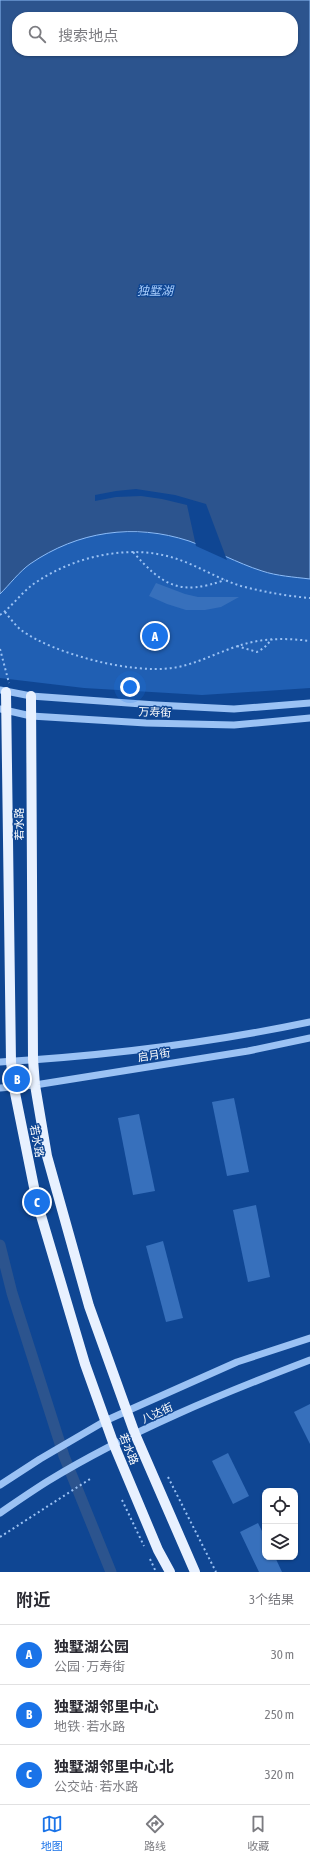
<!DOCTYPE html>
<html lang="zh">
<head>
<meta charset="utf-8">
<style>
  :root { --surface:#fff; --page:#f7f7f7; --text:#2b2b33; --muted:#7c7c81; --line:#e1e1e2; --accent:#1a73e8 }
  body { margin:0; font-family:"Asap Condensed","Noto Sans SC",sans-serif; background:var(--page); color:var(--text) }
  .controls { position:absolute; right:12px; bottom:12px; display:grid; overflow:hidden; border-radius:8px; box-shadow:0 1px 3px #0004 }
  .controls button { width:36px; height:36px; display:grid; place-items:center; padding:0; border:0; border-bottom:1px solid var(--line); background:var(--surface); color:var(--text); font:20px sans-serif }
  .you { position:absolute; left:130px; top:687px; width:14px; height:14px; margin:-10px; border:3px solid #fff; border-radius:50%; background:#1a73e8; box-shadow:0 0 0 6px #1a73e833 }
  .badge { display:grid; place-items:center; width:26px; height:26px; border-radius:50%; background:var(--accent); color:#fff; font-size:13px; font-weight:700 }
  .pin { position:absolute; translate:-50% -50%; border:2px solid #fff; box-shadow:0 1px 4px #0006 }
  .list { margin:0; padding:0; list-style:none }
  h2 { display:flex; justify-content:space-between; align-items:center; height:52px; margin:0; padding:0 16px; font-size:17px }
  h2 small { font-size:13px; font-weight:400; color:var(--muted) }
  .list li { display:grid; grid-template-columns:26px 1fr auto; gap:12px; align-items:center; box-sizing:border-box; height:60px; padding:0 16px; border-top:1px solid var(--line) }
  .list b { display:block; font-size:15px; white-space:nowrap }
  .list p { margin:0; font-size:13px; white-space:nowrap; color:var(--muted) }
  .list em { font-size:13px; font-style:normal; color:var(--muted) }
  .icon { flex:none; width:22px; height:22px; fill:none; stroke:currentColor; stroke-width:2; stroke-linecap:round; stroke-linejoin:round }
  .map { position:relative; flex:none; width:310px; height:1572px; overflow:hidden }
  .search { position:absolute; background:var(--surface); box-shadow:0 1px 3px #0004; left:12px; right:12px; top:12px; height:44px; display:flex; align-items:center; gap:10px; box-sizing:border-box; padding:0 14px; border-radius:16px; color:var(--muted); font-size:15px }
  .sheet { height:232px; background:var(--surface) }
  nav { display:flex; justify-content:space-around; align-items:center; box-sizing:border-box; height:56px; border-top:1px solid var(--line); background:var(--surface); font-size:11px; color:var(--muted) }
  nav a { display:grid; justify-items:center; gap:2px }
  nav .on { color:var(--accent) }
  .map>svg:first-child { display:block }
  .green { fill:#205fb3 }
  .water { fill:#2c548e; stroke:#8cbcf8; fill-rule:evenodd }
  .pier { fill:#0f4693 }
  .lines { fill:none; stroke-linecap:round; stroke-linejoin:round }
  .canal { stroke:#2c548e; stroke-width:11 }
  .building { fill:#3770bc }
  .path { stroke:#9bc2f4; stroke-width:2; stroke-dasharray:2 3; stroke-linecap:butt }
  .minor { stroke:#9bc2f4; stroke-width:7 }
  .major { stroke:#e8f1ff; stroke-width:10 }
  .labels { text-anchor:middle; stroke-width:3; stroke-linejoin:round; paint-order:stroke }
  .street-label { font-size:11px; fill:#fff; stroke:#0f4693 }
  .water-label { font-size:12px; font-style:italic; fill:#a7ccfb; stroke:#0f4693 }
</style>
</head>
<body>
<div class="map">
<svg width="310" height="1572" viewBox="0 0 310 1572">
  <rect width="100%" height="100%" fill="#0f4693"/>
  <!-- green -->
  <path class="green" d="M106 532 151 533 171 536 190 541 263 572 310 579V688L202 695 84 688 0 678V594C9 584 18 573 29 565 50 548 79 537 106 532Z"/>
  <!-- water -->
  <path class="water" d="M0 0H310V579C294 577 277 576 262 571 237 563 214 550 189 541 134 523 78 531 30 564 19 572 10 584 0 594ZM17 17H293V51H17Z"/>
  <!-- pier -->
  <polygon class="pier" points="136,489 175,495 206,504 227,560 196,546 187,505 162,499 141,496 116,497 95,501 95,495 116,491"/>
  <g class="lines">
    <!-- canal -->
    <polyline class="canal" points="0,1245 12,1293 64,1456 111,1572"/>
  </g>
  <!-- building -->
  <g class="building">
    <polygon points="156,583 185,594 198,597 239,597 221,607 205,610 186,610 167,604 149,596"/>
    <polygon points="234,1098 249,1172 227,1176 212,1102"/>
    <polygon points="139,1114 155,1191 133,1195 118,1118"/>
    <polygon points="256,1205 270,1277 248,1282 233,1210"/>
    <polygon points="163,1241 183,1318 166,1322 146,1246"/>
    <polygon points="310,1404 310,1444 294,1412"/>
    <polygon points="228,1453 249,1496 233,1504 212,1461"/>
    <polygon points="258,1523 265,1537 265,1557 275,1557 282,1572 259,1572 240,1532"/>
  </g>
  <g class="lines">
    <!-- path -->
    <g class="path">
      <path d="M133 552C163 586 180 596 225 580"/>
      <path d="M5 612C10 618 15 625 21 630 54 654 131 674 172 668 195 665 218 652 241 645 263 638 287 638 310 641"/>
      <path d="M0 615C14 605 23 590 38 581 76 556 130 544 174 558 197 565 218 579 241 586 264 592 287 596 310 598"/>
      <polyline points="237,646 257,652 264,648 272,639"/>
      <polyline points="0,649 9,683"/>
      <polyline points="168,1477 216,1572"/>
      <polyline points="122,1500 144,1546"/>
      <polyline points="0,1537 90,1479"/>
      <polyline points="150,1559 156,1572"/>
    </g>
    <!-- minor -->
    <g class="minor">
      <polyline points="0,690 31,696 156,705 234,709 310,703"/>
      <polyline points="0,709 31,716 146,723 234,725 310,718"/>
      <path d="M0 1062C104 1056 209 1043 310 1022"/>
      <polyline points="0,1088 35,1085 248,1051 310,1038"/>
      <polyline points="0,1485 40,1459 105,1421 127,1411 237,1362 310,1338"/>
      <path d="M0 1513C16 1502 32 1491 48 1481 130 1431 221 1394 310 1360"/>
    </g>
    <!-- major -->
    <g class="major">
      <polyline points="6,692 11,1062 14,1088 37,1202 85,1364 114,1445 158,1550 170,1572"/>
      <polyline points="31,696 33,1059 35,1085 47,1156 89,1306 135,1434 195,1572"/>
    </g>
  </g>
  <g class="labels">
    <!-- street labels -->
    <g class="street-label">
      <text transform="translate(155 712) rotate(2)" y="4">万寿街</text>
      <text transform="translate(19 824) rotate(-90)" y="4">若水路</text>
      <text transform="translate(154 1055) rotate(-9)" y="4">启月街</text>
      <text transform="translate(37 1141) rotate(79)" y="4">若水路</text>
      <text transform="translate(157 1413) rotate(-25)" y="4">八达街</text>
      <text transform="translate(129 1449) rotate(68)" y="4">若水路</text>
    </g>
    <!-- water labels -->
    <g class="water-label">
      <text x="155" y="295">独墅湖</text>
    </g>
  </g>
</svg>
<div class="controls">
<button><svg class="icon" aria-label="locate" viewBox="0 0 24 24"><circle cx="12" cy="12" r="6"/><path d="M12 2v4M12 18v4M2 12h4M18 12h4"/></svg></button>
<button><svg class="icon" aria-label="layers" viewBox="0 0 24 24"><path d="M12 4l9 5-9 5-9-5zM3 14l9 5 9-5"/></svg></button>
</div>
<div class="you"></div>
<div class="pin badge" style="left:155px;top:636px">A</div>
<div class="pin badge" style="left:17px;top:1079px">B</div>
<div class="pin badge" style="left:37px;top:1202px">C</div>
<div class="search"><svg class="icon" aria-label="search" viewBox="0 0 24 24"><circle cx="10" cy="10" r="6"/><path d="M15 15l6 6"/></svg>搜索地点</div>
</div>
<section class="sheet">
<h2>附近<small>3个结果</small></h2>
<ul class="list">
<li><span class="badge">A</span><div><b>独墅湖公园</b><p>公园 · 万寿街</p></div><em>30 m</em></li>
<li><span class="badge">B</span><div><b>独墅湖邻里中心</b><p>地铁 · 若水路</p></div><em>250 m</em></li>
<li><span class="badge">C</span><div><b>独墅湖邻里中心北</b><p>公交站 · 若水路</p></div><em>320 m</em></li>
</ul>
</section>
<nav>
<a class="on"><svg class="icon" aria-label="map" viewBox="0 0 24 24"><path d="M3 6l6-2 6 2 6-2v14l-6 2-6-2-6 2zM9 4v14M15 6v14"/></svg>地图</a>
<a><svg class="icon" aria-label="directions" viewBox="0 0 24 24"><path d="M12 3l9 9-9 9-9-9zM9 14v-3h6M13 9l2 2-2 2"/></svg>路线</a>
<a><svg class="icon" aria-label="saved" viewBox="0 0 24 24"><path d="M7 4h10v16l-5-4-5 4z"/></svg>收藏</a>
</nav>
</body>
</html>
